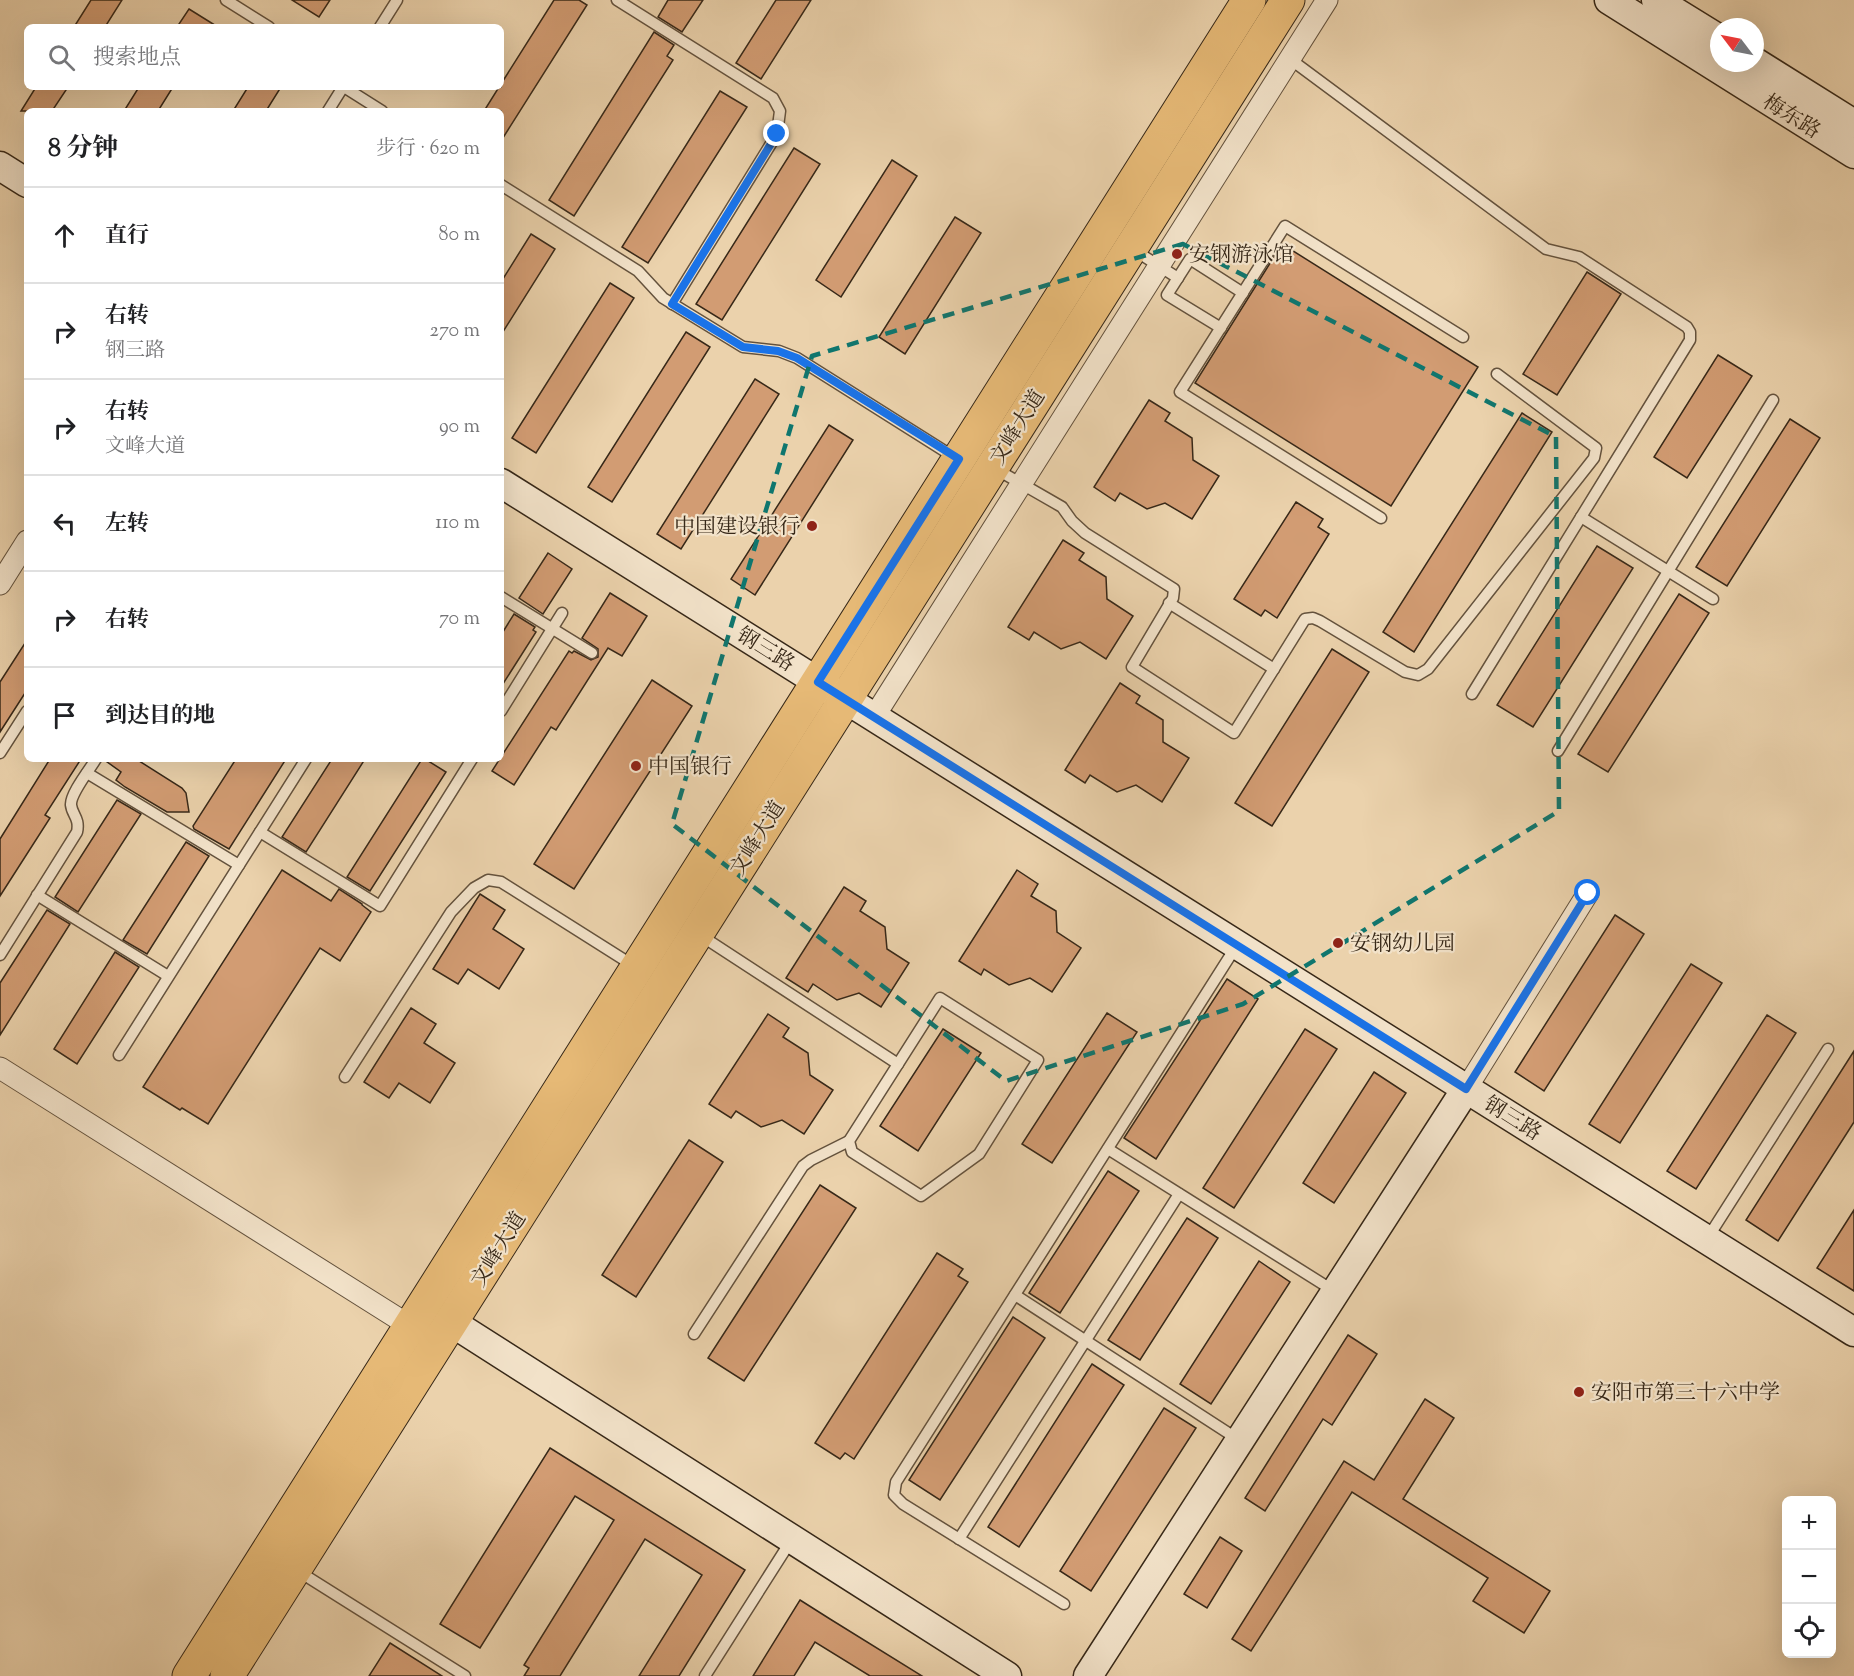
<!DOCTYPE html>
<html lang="zh">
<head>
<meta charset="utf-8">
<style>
  :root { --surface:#fff; --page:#f6f6f6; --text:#202124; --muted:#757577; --line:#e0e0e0 }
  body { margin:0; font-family:"Sorts Mill Goudy","Noto Serif SC",serif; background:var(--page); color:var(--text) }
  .controls { position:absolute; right:18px; bottom:18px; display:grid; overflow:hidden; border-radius:9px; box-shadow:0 6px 24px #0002 }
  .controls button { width:54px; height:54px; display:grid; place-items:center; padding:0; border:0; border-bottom:2px solid var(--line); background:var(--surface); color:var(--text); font:30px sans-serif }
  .compass { position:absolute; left:1710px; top:18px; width:54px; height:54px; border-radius:50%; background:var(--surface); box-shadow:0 6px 24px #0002; rotate:302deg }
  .stop { position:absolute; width:18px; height:18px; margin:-14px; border:4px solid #1a73e8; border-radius:50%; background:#fff }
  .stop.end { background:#1a73e8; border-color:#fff; box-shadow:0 2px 6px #0008 }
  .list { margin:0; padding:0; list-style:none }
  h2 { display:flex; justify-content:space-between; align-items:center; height:78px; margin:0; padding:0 24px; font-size:26px }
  h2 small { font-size:20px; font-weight:400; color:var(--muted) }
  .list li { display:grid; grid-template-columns:39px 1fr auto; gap:18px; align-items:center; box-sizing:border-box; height:96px; padding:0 24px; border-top:2px solid var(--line) }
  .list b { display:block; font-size:22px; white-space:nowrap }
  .list p { margin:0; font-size:20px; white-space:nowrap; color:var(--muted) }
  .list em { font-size:20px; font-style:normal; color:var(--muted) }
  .icon { flex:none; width:33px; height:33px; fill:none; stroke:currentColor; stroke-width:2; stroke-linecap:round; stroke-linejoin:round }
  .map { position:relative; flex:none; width:1854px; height:1676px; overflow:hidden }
  .search { position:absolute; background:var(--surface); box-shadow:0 6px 24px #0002; left:24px; top:24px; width:480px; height:66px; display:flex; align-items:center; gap:15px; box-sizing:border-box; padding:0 21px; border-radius:9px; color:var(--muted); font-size:22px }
  .panel { position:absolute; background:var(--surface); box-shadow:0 6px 24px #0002; left:24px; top:108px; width:480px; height:654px; border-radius:9px }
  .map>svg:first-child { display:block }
  .building { fill:#d29c73; stroke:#372818; stroke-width:1.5 }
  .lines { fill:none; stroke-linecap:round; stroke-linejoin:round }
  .lane-casing { stroke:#64523d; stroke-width:13 }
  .street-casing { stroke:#64523d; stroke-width:23 }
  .secondary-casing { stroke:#372818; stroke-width:31 }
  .primary-casing { stroke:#372818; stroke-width:35 }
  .lane { stroke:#f2e2c9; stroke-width:10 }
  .street { stroke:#f2e2c9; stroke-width:21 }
  .secondary { stroke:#f2e2c9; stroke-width:28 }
  .primary { stroke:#e6b976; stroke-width:33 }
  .route { stroke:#1a73e8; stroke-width:8 }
  .marked { fill:none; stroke:#0f766e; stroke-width:4.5; stroke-dasharray:12 8; stroke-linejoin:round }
  .poi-dot { fill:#8f2418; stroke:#f2e2c9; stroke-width:2 }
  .labels { text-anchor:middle; stroke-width:4.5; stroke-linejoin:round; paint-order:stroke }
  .street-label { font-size:21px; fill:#372818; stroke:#f2e2c9 }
  .poi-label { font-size:21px; fill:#372818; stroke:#f2e2c9; text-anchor:start }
</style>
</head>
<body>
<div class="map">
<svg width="1854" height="1676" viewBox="0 0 1854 1676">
  <rect width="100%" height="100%" fill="#ebd2ac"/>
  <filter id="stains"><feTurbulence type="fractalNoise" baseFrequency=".00333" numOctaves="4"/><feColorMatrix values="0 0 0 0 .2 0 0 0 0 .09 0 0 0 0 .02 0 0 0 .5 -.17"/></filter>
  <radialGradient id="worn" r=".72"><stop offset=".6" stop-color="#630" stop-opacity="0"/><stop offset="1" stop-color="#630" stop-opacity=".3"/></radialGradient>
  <!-- building -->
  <g class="building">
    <polygon points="91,0 122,0 105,27 74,27"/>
    <polygon points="292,0 330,0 319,17"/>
    <polygon points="554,0 579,0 587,5 501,141 501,111 484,111 499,87 501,87 501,84"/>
    <polygon points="668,0 703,0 682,32 658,17"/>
    <polygon points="776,0 811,0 761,79 736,63"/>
    <polygon points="189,9 218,27 177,27"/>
    <polygon points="654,32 674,45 667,56 673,60 574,216 549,200"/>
    <polygon points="36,87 68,87 52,111 21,111"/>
    <polygon points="139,87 173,87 158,111 124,111"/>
    <polygon points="248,87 281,87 266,111 233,111"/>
    <polygon points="720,91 747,107 648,263 622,247"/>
    <polygon points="794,148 820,164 722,320 696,304"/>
    <polygon points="892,160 917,176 841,297 816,280"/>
    <polygon points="955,217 981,233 905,354 879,337"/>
    <polygon points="531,234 555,249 501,335 501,282"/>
    <polygon points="1282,244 1478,367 1391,506 1195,383"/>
    <polygon points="1587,272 1621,294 1557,395 1523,374"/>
    <polygon points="610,283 634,298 536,453 512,438"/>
    <polygon points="686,332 710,347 612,502 588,487"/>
    <polygon points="1718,355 1752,376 1687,478 1654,457"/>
    <polygon points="755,379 779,394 681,549 657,534"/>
    <polygon points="1149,400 1170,413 1165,421 1192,438 1193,460 1219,476 1192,519 1165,503 1147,509 1120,493 1115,501 1094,487"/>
    <polygon points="1522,413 1552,432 1414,652 1383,632"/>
    <polygon points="1790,419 1820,438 1727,586 1696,567"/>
    <polygon points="829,425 853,440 755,595 731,579"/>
    <polygon points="1296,502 1323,519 1318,527 1329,534 1277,618 1265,610 1261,616 1234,599"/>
    <polygon points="1063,540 1084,553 1079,560 1106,577 1107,599 1133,616 1106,659 1080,642 1061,649 1034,632 1029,640 1008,627"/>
    <polygon points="1597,546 1633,568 1533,727 1497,705"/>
    <polygon points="548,553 572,569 543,614 519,598"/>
    <polygon points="610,593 647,616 622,656 608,648 556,730 551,727 514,785 492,771 569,651 572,653 574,651 591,660 598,657 598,649 582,638"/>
    <polygon points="1679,594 1709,613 1608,772 1578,754"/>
    <polygon points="514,614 535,627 533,630 536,632 501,687 501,635"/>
    <polygon points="27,640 27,690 0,732 0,682"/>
    <polygon points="1332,649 1369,672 1272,826 1235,803"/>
    <polygon points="652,680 692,706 574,889 534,864"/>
    <polygon points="1120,683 1140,696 1136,703 1163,720 1163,742 1189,758 1162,802 1136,785 1117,792 1090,775 1085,783 1065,770"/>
    <polygon points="50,759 81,759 45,815 50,818 0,896 0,839"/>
    <polygon points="103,759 136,759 182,788 186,793 189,812 167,812 125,787 116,780 121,772"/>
    <polygon points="236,759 286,759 229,849 194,829 193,826"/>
    <polygon points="332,759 365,759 306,852 282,837"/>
    <polygon points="422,759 425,759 446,772 370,891 347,877"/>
    <polygon points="117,800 141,814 78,912 55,897"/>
    <polygon points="186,842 209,856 147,954 123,940"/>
    <polygon points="282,870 331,901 339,889 362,904 362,905 371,912 340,961 320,948 208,1124 182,1108 180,1110 143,1087"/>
    <polygon points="1017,870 1038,884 1031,896 1056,911 1057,932 1081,948 1052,992 1030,978 1009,985 984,969 981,975 959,961"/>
    <polygon points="844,887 866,901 860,911 885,927 887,949 909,963 881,1007 859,993 837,1000 813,984 808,992 786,978"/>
    <polygon points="480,894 505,910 493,929 524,949 499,989 468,969 458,984 433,969"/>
    <polygon points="47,910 70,924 0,1035 0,983"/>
    <polygon points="1615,915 1644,934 1544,1091 1515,1072"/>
    <polygon points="115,952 139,967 77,1064 54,1049"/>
    <polygon points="1691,964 1722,983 1620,1143 1589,1124"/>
    <polygon points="1227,979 1258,999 1156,1159 1124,1138"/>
    <polygon points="411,1008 436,1024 424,1043 455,1063 430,1103 399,1083 389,1098 364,1082"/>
    <polygon points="1107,1013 1137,1032 1052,1163 1022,1144"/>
    <polygon points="768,1014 789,1028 783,1037 808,1053 810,1075 833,1090 804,1134 782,1120 761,1127 736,1111 731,1118 709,1104"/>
    <polygon points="1767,1015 1796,1033 1696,1189 1667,1171"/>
    <polygon points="943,1029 981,1053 918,1151 880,1126"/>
    <polygon points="1305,1029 1337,1049 1234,1208 1203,1188"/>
    <polygon points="1854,1051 1854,1122 1778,1241 1746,1220"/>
    <polygon points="1374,1072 1406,1093 1334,1203 1303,1183"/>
    <polygon points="689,1140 723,1162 636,1297 602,1275"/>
    <polygon points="1108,1171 1139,1191 1060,1313 1029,1293"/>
    <polygon points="820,1185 856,1208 744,1381 708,1358"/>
    <polygon points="1854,1210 1854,1291 1817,1268"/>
    <polygon points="1187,1218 1218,1238 1140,1360 1108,1340"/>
    <polygon points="937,1253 963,1269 958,1276 968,1282 854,1459 845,1453 840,1459 815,1443"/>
    <polygon points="1259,1261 1290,1282 1211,1404 1180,1384"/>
    <polygon points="1013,1317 1045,1338 940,1500 909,1480"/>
    <polygon points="1348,1335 1377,1354 1332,1425 1323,1419 1265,1511 1245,1498"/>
    <polygon points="1092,1364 1124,1385 1019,1547 988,1527"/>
    <polygon points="1425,1399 1454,1418 1403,1499 1550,1591 1524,1633 1473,1601 1488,1578 1352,1492 1251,1651 1232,1639 1344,1461 1374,1480"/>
    <polygon points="1164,1408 1196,1428 1091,1591 1060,1571"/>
    <polygon points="550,1448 745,1570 679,1676 639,1676 702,1575 645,1539 560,1676 524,1676 529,1668 524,1665 614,1520 575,1496 480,1648 440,1624"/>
    <polygon points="1220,1537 1242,1551 1207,1608 1184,1594"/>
    <polygon points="800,1600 830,1619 922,1676 870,1676 815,1642 794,1676 753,1676"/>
    <polygon points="390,1643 442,1676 369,1676"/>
  </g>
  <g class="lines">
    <defs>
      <g id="lane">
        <polyline points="226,0 269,27"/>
        <polyline points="617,0 773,98 780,111 777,134 672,304"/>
        <polyline points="380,27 397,0"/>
        <polyline points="1290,59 1546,249 1579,257 1687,327 1690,332 1690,340 1472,694"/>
        <polyline points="344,87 382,111"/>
        <polyline points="328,111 343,87"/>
        <polyline points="501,185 638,271 663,298 743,347 779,351 797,358 954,457"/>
        <polyline points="1134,250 1178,278"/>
        <polyline points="1221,328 1167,295 1190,259 1243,293"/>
        <polyline points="994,468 1062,507 1072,521 1085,533 1174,589 1173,598 1132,667 1234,733 1305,619 1313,618 1320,621 1405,672 1418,675 1428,669 1594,458 1596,448 1497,374"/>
        <polyline points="1581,517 1713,599"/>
        <polyline points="1381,518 1180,392 1285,226 1463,337"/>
        <polyline points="501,597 592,653"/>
        <polyline points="1169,603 1274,669"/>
        <polyline points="501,711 562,613"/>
        <polyline points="1558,751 1773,400"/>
        <polyline points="0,753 27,711"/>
        <polyline points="87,773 239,865"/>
        <polyline points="260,832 380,906 472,759"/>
        <polyline points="37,895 168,976"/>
        <polyline points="700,935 898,1064"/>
        <path d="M0 955 77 832C80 818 72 815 71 805 70 794 90 769 96 759"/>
        <polygon points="940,998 1038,1060 979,1154 921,1196 852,1152 849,1141"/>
        <polyline points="119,1055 306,759"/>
        <polyline points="345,1077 451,912 474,888 488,880 501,882 634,966"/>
        <polyline points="1108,1149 1334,1291"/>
        <polyline points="1707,1239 1828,1049"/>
        <polyline points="1015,1295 1239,1440"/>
        <polyline points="694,1334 803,1166 811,1160 849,1141"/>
        <polyline points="959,1539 1179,1194"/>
        <polyline points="298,1571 465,1676"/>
        <polyline points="1064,1604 903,1504 894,1495 896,1482 1237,945"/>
        <polyline points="705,1676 792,1539"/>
      </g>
      <g id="street">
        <polyline points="0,584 27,541"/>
        <polyline points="874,717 1327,0"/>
        <polyline points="0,1068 421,1333"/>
        <polyline points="1466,1089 1588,893"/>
      </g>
      <g id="secondary">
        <polyline points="1609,0 1854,154"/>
        <polyline points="1656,0 1719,39"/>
        <polyline points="1755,62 1854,124"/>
        <polyline points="0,166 27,183"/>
        <polyline points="501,483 1854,1332"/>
        <polyline points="451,1322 1007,1676"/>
        <polyline points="1088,1676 1466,1089"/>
      </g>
      <g id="primary">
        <polyline points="189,1676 1249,0"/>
        <polyline points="227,1676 1288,0"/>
      </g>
    </defs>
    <!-- lane casing -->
    <use href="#lane" class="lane-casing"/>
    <!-- street casing -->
    <use href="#street" class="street-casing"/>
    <!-- secondary casing -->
    <use href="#secondary" class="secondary-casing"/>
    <!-- primary casing -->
    <use href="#primary" class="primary-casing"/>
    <!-- lane -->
    <use href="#lane" class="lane"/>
    <!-- street -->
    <use href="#street" class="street"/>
    <!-- secondary -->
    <use href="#secondary" class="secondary"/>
    <!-- primary -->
    <use href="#primary" class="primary"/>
  </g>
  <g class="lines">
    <!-- route -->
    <polyline class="route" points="777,134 672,304 743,347 778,351 797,358 959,459 818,682 1466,1089 1588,893"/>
  </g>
  <!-- marked area -->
  <path class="marked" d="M1183 244 1556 437 1559 811 1243 1004 1006 1081 672 824 812 356Z"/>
  <!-- markers -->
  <g class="poi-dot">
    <circle cx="1177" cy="254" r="6"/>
    <circle cx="812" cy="526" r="6"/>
    <circle cx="636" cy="766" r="6"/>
    <circle cx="1338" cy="943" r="6"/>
    <circle cx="1579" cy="1392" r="6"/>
  </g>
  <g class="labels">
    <!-- street labels -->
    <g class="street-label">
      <text transform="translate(1792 116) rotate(32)" y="7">梅东路</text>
      <text transform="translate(1017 427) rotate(-58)" y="7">文峰大道</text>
      <text transform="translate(766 649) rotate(32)" y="7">钢三路</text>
      <text transform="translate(757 838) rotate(-58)" y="7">文峰大道</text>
      <text transform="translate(1513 1118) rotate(32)" y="7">钢三路</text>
      <text transform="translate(498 1249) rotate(-58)" y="7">文峰大道</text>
    </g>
    <!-- poi labels -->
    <g class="poi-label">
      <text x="1189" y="261">安钢游泳馆</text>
      <text x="800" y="533" text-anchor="end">中国建设银行</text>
      <text x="648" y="773">中国银行</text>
      <text x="1350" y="950">安钢幼儿园</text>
      <text x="1591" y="1399">安阳市第三十六中学</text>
    </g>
  </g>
  <rect width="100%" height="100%" filter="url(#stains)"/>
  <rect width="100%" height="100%" fill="url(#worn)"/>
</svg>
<div class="controls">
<button>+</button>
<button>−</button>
<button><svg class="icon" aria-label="locate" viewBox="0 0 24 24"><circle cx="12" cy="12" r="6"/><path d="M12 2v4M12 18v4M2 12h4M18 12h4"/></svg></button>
</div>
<svg class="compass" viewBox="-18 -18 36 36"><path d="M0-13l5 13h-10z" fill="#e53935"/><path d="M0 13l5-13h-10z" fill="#757577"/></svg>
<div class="stop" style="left:1588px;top:893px"></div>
<div class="stop end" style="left:777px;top:134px"></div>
<div class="search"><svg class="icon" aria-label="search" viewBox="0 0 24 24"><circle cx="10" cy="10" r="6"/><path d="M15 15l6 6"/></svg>搜索地点</div>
<section class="panel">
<h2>8 分钟<small>步行 · 620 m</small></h2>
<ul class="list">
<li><svg class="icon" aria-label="ahead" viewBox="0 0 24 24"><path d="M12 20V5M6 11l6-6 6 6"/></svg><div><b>直行</b></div><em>80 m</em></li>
<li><svg class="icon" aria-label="right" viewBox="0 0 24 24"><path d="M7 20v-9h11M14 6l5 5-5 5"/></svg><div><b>右转</b><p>钢三路</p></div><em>270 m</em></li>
<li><svg class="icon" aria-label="right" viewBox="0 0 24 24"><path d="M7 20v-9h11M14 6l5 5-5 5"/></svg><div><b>右转</b><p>文峰大道</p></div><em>90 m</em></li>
<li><svg class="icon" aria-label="left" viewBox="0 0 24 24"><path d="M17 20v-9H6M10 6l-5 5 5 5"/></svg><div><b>左转</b></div><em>110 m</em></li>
<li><svg class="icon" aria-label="right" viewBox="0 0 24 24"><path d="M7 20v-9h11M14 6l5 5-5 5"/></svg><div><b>右转</b></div><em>70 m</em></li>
<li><svg class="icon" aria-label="arrive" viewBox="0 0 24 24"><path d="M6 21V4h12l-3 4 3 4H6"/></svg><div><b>到达目的地</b></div></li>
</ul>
</section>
</div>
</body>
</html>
